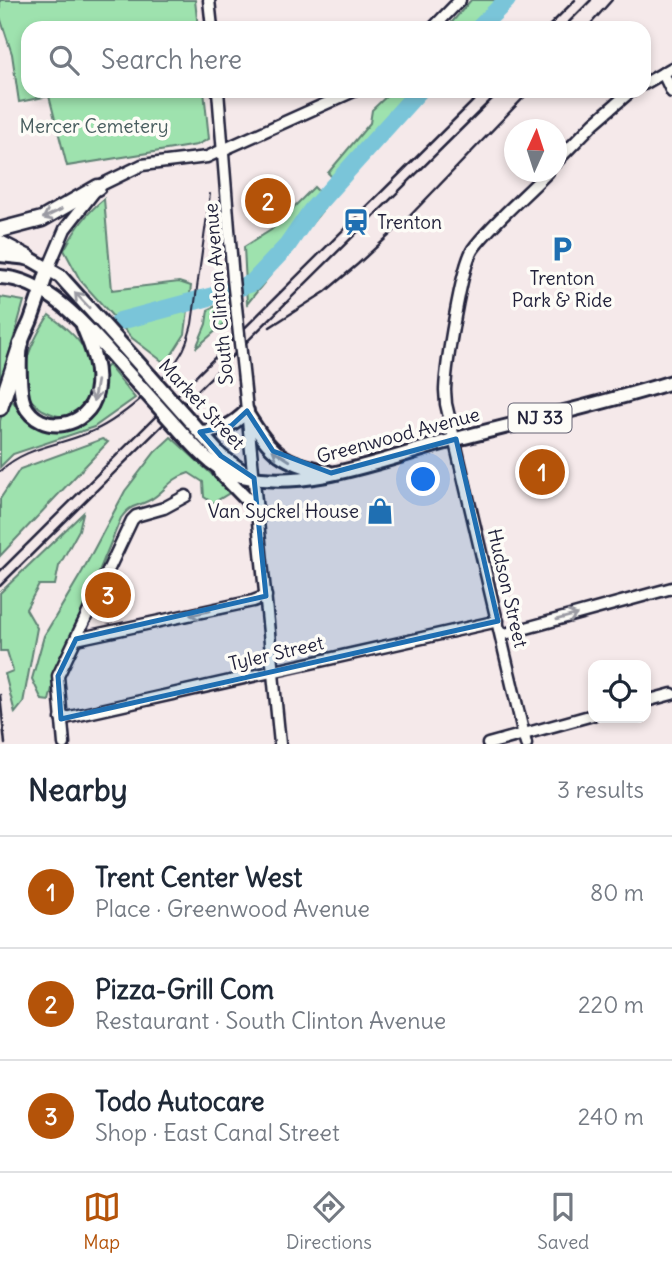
<!DOCTYPE html>
<html lang="en">
<head>
<meta charset="utf-8">
<style>
  :root { --surface:#fff; --page:#f2f2f3; --text:#1f2937; --muted:#747a83; --line:#e0e1e3; --accent:#b45309 }
  body { margin:0; font-family:Delius,sans-serif; background:var(--page); color:var(--text) }
  .controls { position:absolute; right:21px; bottom:21px; display:grid; overflow:hidden; border-radius:14px; box-shadow:0 4px 10px #0003 }
  .controls button { width:63px; height:63px; display:grid; place-items:center; padding:0; border:0; border-bottom:2px solid var(--line); background:var(--surface); color:var(--text); font:35px sans-serif }
  .compass { position:absolute; left:504px; top:119px; width:63px; height:63px; border-radius:50%; background:var(--surface); box-shadow:0 4px 10px #0003; rotate:3deg }
  .you { position:absolute; left:424px; top:480px; width:24px; height:24px; margin:-18px; border:5px solid #fff; border-radius:50%; background:#1a73e8; box-shadow:0 0 0 10px #1a73e833 }
  .badge { display:grid; place-items:center; width:46px; height:46px; border-radius:50%; background:var(--accent); color:#fff; font-size:23px; font-weight:700 }
  .pin { position:absolute; translate:-50% -50%; border:4px solid #fff; box-shadow:0 2px 7px #0006 }
  .list { margin:0; padding:0; list-style:none }
  h2 { display:flex; justify-content:space-between; align-items:center; height:91px; margin:0; padding:0 28px; font-size:30px }
  h2 small { font-size:23px; font-weight:400; color:var(--muted) }
  .list li { display:grid; grid-template-columns:46px 1fr auto; gap:21px; align-items:center; box-sizing:border-box; height:112px; padding:0 28px; border-top:2px solid var(--line) }
  .list b { display:block; font-size:26px; white-space:nowrap }
  .list p { margin:0; font-size:23px; white-space:nowrap; color:var(--muted) }
  .list em { font-size:23px; font-style:normal; color:var(--muted) }
  .icon { flex:none; width:38px; height:38px; fill:none; stroke:currentColor; stroke-width:2; stroke-linecap:round; stroke-linejoin:round }
  .map { position:relative; flex:none; width:672px; height:744px; overflow:hidden }
  .search { position:absolute; background:var(--surface); box-shadow:0 4px 10px #0003; left:21px; right:21px; top:21px; height:77px; display:flex; align-items:center; gap:18px; box-sizing:border-box; padding:0 24px; border-radius:21px; color:var(--muted); font-size:26px }
  .sheet { height:427px; background:var(--surface) }
  nav { display:flex; justify-content:space-around; align-items:center; box-sizing:border-box; height:98px; border-top:2px solid var(--line); background:var(--surface); font-size:19px; color:var(--muted) }
  nav a { display:grid; justify-items:center; gap:4px }
  nav .on { color:var(--accent) }
  .map>svg:first-child { display:block }
  .green { fill:#9ee2ae; stroke:#608274; stroke-width:2 }
  .lines { fill:none; stroke-linecap:round; stroke-linejoin:round }
  .river { stroke:#7ac5d9; stroke-width:18 }
  .minor-casing { stroke:#22223b; stroke-width:15 }
  .major-casing { stroke:#22223b; stroke-width:18 }
  .highway-casing { stroke:#22223b; stroke-width:19 }
  .minor { stroke:#fdfcf7; stroke-width:10 }
  .major { stroke:#fdfcf7; stroke-width:12 }
  .highway { stroke:#fdfcf7; stroke-width:14 }
  .tram { stroke:#22223b; stroke-width:2 }
  .rail { stroke:#22223b; stroke-width:2.5 }
  .minor-bridge-casing { stroke:#22223b; stroke-width:15; stroke-linecap:butt }
  .major-bridge-casing { stroke:#22223b; stroke-width:18; stroke-linecap:butt }
  .minor-bridge { stroke:#fdfcf7; stroke-width:10 }
  .major-bridge { stroke:#fdfcf7; stroke-width:12 }
  .oneway { stroke:#9a9aa2 }
  .marked { fill:#1f6fb2; fill-opacity:0.2; stroke:#1f6fb2; stroke-width:5; stroke-linejoin:round }
  .labels { text-anchor:middle; stroke-width:7; stroke-linejoin:round; paint-order:stroke }
  .shield { fill:#fdfcf7; stroke:#646373; stroke-width:2 }
  .shield-label { font-size:18px; font-weight:bold; fill:#22223b }
  .park-label { font-size:19px; fill:#475c5e; stroke:#fdfcf7 }
  .poi-label { font-size:19px; fill:#22223b; stroke:#fdfcf7; text-anchor:start }
  .street-label { font-size:19px; fill:#22223b; stroke:#fdfcf7 }
</style>
</head>
<body>
<div class="map">
<svg width="672" height="744" viewBox="0 0 672 744">
  <rect width="100%" height="100%" fill="#f5e9ea"/>
  <filter id="ink" filterUnits="userSpaceOnUse"><feTurbulence type="fractalNoise" baseFrequency=".0143" numOctaves="2"/><feDisplacementMap in="SourceGraphic" scale="14" xChannelSelector="R" yChannelSelector="G"/><feConvolveMatrix kernelMatrix="1 2 1 2 8 2 1 2 1" color-interpolation-filters="sRGB"/></filter>
  <g filter="url(#ink)">
    <!-- green -->
    <g class="green">
      <polygon points="0,0 195,0 198,28 28,28 28,91 204,91 209,139 197,145 67,166 49,96 19,102 12,54 0,17"/>
      <polygon points="471,0 516,0 488,28 447,28"/>
      <polygon points="392,91 425,91 342,187 328,173 370,123 372,110"/>
      <polygon points="314,187 329,202 247,304 244,247 271,230"/>
      <path d="M104 199 112 290 179 282 191 286 185 334 169 359 162 361 132 338 80 280 64 250C75 230 86 213 104 199Z"/>
      <polygon points="0,297 24,301 0,387"/>
      <polygon points="224,302 226,322 196,348 206,324 208,310"/>
      <path d="M49 315C61 324 76 335 84 349 96 369 94 405 69 415 59 418 51 414 43 410 6 389 32 341 49 315Z"/>
      <polygon points="108,365 135,398 94,427 13,454 0,467 0,421 7,395 31,422 53,429 74,428 89,414 101,397 103,370"/>
      <path d="M171 437 231 492 213 503 204 497 203 482 189 473C168 479 166 492 148 501 134 508 131 504 121 518L54 680 49 701 42 700 32 679 44 636 82 572 125 491 155 452Z"/>
      <polygon points="102,439 108,442 0,556 0,499 20,469"/>
      <polygon points="83,513 79,530 59,566 55,585 39,585 26,609 37,628 23,703 15,713 5,674 13,671 7,651 0,651 0,593"/>
    </g>
    <g class="lines">
      <!-- river -->
      <g class="river">
        <polyline points="479,28 507,0"/>
        <polyline points="120,321 217,295 252,283 287,246 311,211 419,91"/>
      </g>
      <defs>
        <g id="minor">
          <polyline points="209,0 212,28"/>
          <polyline points="433,28 460,0"/>
          <polyline points="663,73 672,92"/>
          <polyline points="644,84 672,68"/>
          <polyline points="218,91 233,279"/>
          <polyline points="556,162 594,123 631,91"/>
          <polyline points="48,269 65,229 98,187 103,184 142,165 207,157 354,91"/>
          <polyline points="244,380 280,744"/>
          <polyline points="501,635 672,588"/>
          <polyline points="76,639 253,601 266,596"/>
          <polyline points="646,701 672,694"/>
          <polyline points="61,719 498,621"/>
          <polyline points="64,744 58,676 132,520 136,516 164,508 186,496"/>
          <polyline points="488,744 593,715"/>
          <path d="M526 744 446 404 445 390C446 365 461 267 473 249 493 222 525 196 548 172"/>
        </g>
        <g id="major">
          <polyline points="0,255 29,258 60,276 150,376"/>
          <path d="M48 269C43 286 37 303 31 320 28 328 22 337 21 345 19 358 19 392 24 404 40 437 89 428 96 393 101 369 92 348 83 326"/>
          <path d="M0 277C55 279 101 345 137 383"/>
          <path d="M247 414C273 455 280 461 328 472"/>
          <polyline points="190,421 221,456 245,473"/>
          <path d="M200 432C221 431 232 426 247 411"/>
          <path d="M183 434C199 451 213 469 237 475 308 493 392 456 460 438 531 420 602 404 672 382"/>
          <polyline points="220,472 257,510"/>
        </g>
        <g id="highway">
          <polyline points="0,230 42,219 98,187"/>
          <polyline points="0,243 29,258"/>
          <polyline points="0,408 21,344"/>
        </g>
      </defs>
      <!-- minor casing -->
      <use href="#minor" class="minor-casing"/>
      <!-- major casing -->
      <use href="#major" class="major-casing"/>
      <!-- highway casing -->
      <use href="#highway" class="highway-casing"/>
      <!-- minor -->
      <use href="#minor" class="minor"/>
      <!-- major -->
      <use href="#major" class="major"/>
      <!-- highway -->
      <use href="#highway" class="highway"/>
      <!-- tram -->
      <path class="tram" d="M0 471C25 447 57 446 88 433 118 422 164 382 181 354 187 345 189 335 192 324L210 194"/>
      <!-- rail -->
      <g class="rail">
        <polyline points="547,28 575,0"/>
        <polyline points="563,28 591,0"/>
        <polyline points="587,28 612,0"/>
        <polyline points="270,327 325,292 358,264 406,220 530,91"/>
        <polyline points="0,571 483,91"/>
        <polyline points="0,586 500,91"/>
        <polyline points="0,695 5,744"/>
      </g>
      <defs>
        <polyline id="minor-bridge" points="233,279 244,380"/>
        <g id="major-bridge">
          <polyline points="150,376 190,421"/>
          <polyline points="137,383 183,434"/>
        </g>
      </defs>
      <!-- minor-bridge casing -->
      <use href="#minor-bridge" class="minor-bridge-casing"/>
      <!-- major-bridge casing -->
      <use href="#major-bridge" class="major-bridge-casing"/>
      <!-- minor-bridge -->
      <use href="#minor-bridge" class="minor-bridge"/>
      <!-- major-bridge -->
      <use href="#major-bridge" class="major-bridge"/>
    </g>
    <!-- one-way arrows -->
    <defs><path id="oneway-shaft" d="M-6 0H5M1.5-3L5.5 0L1.5 3" fill="none" stroke-width="1.6" stroke-linecap="round" stroke-linejoin="round" transform="scale(1.75)"/></defs>
    <g class="oneway">
      <use href="#oneway-shaft" transform="translate(52 214) rotate(154)"/>
      <use href="#oneway-shaft" transform="translate(82 300) rotate(-133)"/>
      <use href="#oneway-shaft" transform="translate(95 391) rotate(100)"/>
      <use href="#oneway-shaft" transform="translate(281 455) rotate(-147)"/>
      <use href="#oneway-shaft" transform="translate(200 613) rotate(168)"/>
      <use href="#oneway-shaft" transform="translate(567 617) rotate(-15)"/>
    </g>
  </g>
  <!-- marked area -->
  <path class="marked" d="M247 411 273 451 331 473 456 439 498 621 61 719 58 676 76 639 266 596 254 478 221 456 200 432 231 426Z"/>
  <!-- icons -->
  <defs>
    <symbol id="station-bare" viewBox="-9 -9 18 18"><path d="M-3-6H3Q5-6 5-4V2Q5 4 3 4L4.5 6H3L1.5 4h-3L-3 6H-4.5L-3 4Q-5 4-5 2V-4Q-5-6-3-6ZM-3.5-4v3h7v-3ZM-3.5 1v1.5H-2V1ZM2 1v1.5H3.5V1Z" fill="#1f6fb2" stroke="#fdfcf7" stroke-width="2.5" paint-order="stroke"/></symbol>
    <symbol id="parking-bare" viewBox="-9 -9 18 18"><path d="M-3.5-5.5H1a3.5 3.5 0 0 1 0 7H-1V5.5H-3.5ZM-1-3.4V-.6H.8a1.4 1.4 0 0 0 0-2.8Z" fill="#1f6fb2" stroke="#fdfcf7" stroke-width="2.5" paint-order="stroke"/></symbol>
    <symbol id="shop-bare" viewBox="-9 -9 18 18"><path d="M-5-2.5h2.3a2.7 3.5 0 0 1 5.4 0H5L5.5 6h-11ZM-1.5-2.5h3a1.5 2.3 0 0 0-3 0Z" fill="#1f6fb2" stroke="#fdfcf7" stroke-width="2.5" paint-order="stroke"/></symbol>
  </defs>
  <g fill-rule="evenodd">
    <use href="#station-bare" x="337" y="203" width="38" height="38"/>
    <use href="#parking-bare" x="543" y="230" width="38" height="38"/>
    <use href="#shop-bare" x="361" y="492" width="38" height="38"/>
  </g>
  <g class="labels">
    <!-- shield labels -->
    <rect class="shield" x="508.5" y="403.5" width="63" height="29" rx="5"/>
    <g class="shield-label">
      <text x="540" y="424">NJ 33</text>
    </g>
    <!-- park labels -->
    <g class="park-label">
      <text x="94" y="133">Mercer Cemetery</text>
    </g>
    <!-- poi labels -->
    <g class="poi-label">
      <text x="377" y="229">Trenton</text>
      <text x="562" y="285" text-anchor="middle">Trenton<tspan x="562" dy="22">Park &amp; Ride</tspan></text>
      <text x="359" y="518" text-anchor="end">Van Syckel House</text>
    </g>
    <!-- street labels -->
    <g class="street-label">
      <text transform="translate(218 294) rotate(-95)" y="7">South Clinton Avenue</text>
      <text transform="translate(202 404) rotate(47)" y="7">Market Street</text>
      <text transform="translate(398 435) rotate(-15)" y="7">Greenwood Avenue</text>
      <text transform="translate(508 588) rotate(77)" y="7">Hudson Street</text>
      <text transform="translate(276 653) rotate(-13)" y="7">Tyler Street</text>
    </g>
  </g>
</svg>
<div class="controls">
<button><svg class="icon" aria-label="locate" viewBox="0 0 24 24"><circle cx="12" cy="12" r="6"/><path d="M12 2v4M12 18v4M2 12h4M18 12h4"/></svg></button>
</div>
<svg class="compass" viewBox="-18 -18 36 36"><path d="M0-13l5 13h-10z" fill="#e53935"/><path d="M0 13l5-13h-10z" fill="#747a83"/></svg>
<div class="you"></div>
<div class="pin badge" style="left:542px;top:472px">1</div>
<div class="pin badge" style="left:268px;top:201px">2</div>
<div class="pin badge" style="left:108px;top:595px">3</div>
<div class="search"><svg class="icon" aria-label="search" viewBox="0 0 24 24"><circle cx="10" cy="10" r="6"/><path d="M15 15l6 6"/></svg>Search here</div>
</div>
<section class="sheet">
<h2>Nearby<small>3 results</small></h2>
<ul class="list">
<li><span class="badge">1</span><div><b>Trent Center West</b><p>Place · Greenwood Avenue</p></div><em>80 m</em></li>
<li><span class="badge">2</span><div><b>Pizza-Grill Com</b><p>Restaurant · South Clinton Avenue</p></div><em>220 m</em></li>
<li><span class="badge">3</span><div><b>Todo Autocare</b><p>Shop · East Canal Street</p></div><em>240 m</em></li>
</ul>
</section>
<nav>
<a class="on"><svg class="icon" aria-label="map" viewBox="0 0 24 24"><path d="M3 6l6-2 6 2 6-2v14l-6 2-6-2-6 2zM9 4v14M15 6v14"/></svg>Map</a>
<a><svg class="icon" aria-label="directions" viewBox="0 0 24 24"><path d="M12 3l9 9-9 9-9-9zM9 14v-3h6M13 9l2 2-2 2"/></svg>Directions</a>
<a><svg class="icon" aria-label="saved" viewBox="0 0 24 24"><path d="M7 4h10v16l-5-4-5 4z"/></svg>Saved</a>
</nav>
</body>
</html>
